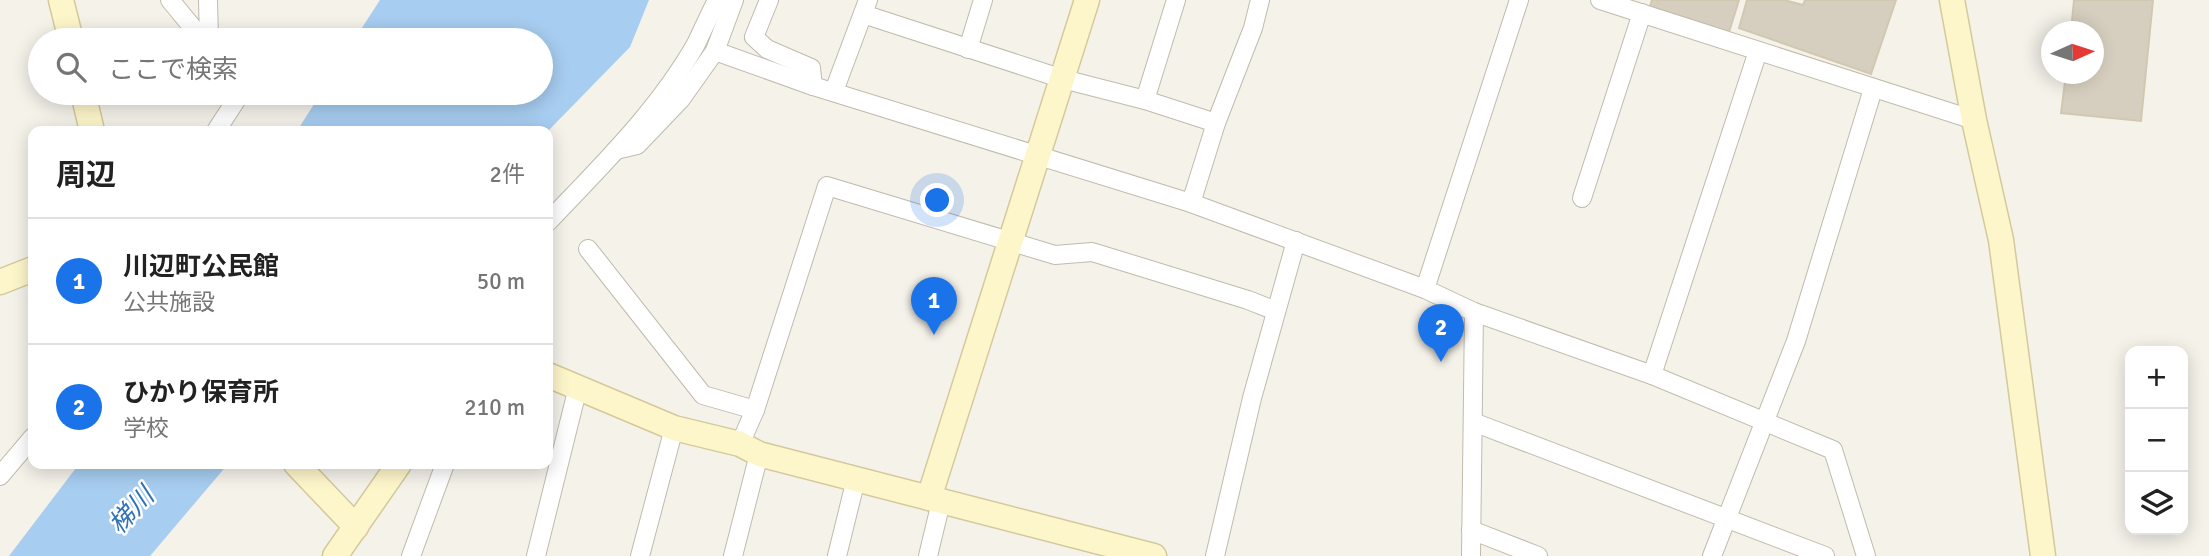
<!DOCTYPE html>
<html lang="ja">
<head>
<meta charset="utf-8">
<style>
  :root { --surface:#fff; --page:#f6f6f6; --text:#222; --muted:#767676; --line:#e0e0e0; --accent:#1a73e8 }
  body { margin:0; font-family:Signika,"Noto Sans JP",sans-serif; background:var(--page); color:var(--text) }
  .controls { position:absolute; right:21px; bottom:21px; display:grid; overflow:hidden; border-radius:14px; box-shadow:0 4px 18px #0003 }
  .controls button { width:63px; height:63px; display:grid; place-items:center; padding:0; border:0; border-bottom:2px solid var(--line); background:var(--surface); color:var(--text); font:35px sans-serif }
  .compass { position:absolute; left:2041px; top:21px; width:63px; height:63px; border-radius:50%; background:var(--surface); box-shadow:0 4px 18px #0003; rotate:87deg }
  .you { position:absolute; left:938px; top:201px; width:24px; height:24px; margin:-18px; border:5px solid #fff; border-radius:50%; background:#1a73e8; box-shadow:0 0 0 10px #1a73e833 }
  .badge { display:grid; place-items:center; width:46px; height:46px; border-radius:50%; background:var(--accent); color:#fff; font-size:23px; font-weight:700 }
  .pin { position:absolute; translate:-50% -58px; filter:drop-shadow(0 2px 4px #0008) }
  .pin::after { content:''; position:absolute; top:37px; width:24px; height:21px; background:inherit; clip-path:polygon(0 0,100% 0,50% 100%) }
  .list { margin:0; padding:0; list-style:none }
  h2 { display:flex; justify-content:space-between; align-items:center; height:91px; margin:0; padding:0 28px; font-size:30px }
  h2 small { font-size:23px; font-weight:400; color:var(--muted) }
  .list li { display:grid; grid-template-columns:46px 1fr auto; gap:21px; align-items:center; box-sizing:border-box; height:126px; padding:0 28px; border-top:2px solid var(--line) }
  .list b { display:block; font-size:26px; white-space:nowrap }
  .list p { margin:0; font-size:23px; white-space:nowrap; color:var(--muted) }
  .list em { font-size:23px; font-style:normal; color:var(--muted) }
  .icon { flex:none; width:38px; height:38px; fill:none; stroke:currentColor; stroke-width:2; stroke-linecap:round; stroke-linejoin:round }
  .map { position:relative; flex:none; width:2209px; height:556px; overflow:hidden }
  .search { position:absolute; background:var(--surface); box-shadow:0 4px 18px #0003; left:28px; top:28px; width:525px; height:77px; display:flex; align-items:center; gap:18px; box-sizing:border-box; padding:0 24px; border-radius:38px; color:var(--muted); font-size:26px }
  .panel { position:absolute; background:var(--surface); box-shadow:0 4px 18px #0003; left:28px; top:126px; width:525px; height:343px; border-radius:14px }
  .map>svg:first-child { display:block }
  .water { fill:#a7cdf0 }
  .building { fill:#d6cfbf; stroke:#d1c8b2; stroke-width:2 }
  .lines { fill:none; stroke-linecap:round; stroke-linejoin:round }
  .street-casing { stroke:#c0bbac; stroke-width:20 }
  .secondary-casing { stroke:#d4c99a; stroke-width:27 }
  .street { stroke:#fff; stroke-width:18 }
  .secondary { stroke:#fef6cb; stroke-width:24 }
  .labels { text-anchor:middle; stroke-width:5; stroke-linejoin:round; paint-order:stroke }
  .water-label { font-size:26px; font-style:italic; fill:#3172b5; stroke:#fff }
</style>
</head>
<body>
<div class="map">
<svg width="2209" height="556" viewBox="0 0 2209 556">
  <rect width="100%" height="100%" fill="#f5f2ea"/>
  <!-- water -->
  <g class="water">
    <polygon points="380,0 649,0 630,47 548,131 297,131 321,93 541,93 541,40 354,40"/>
    <polygon points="79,464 228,464 150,556 9,556"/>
  </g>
  <!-- building -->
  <g class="building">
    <polygon points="1652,0 1739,0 1729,32 1650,6"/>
    <polygon points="1747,0 1784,0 1803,5 1805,0 1896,0 1871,74 1739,28"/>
    <polygon points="2074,0 2153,0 2141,121 2061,113 2066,74 2094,74 2094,32 2071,32"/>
  </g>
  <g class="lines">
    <defs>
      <g id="street">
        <polyline points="170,0 203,40"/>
        <polyline points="208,0 209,40"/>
        <polyline points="769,0 754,37 767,49 811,68 813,86"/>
        <polyline points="1600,0 1974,120"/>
        <polyline points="863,14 1063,79 1145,100 1216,123"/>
        <polyline points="968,49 983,0"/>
        <polyline points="715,51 813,86 1191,203 1425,289 1474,312 1652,375 1833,450 1866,556"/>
        <polyline points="834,91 868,0"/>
        <polyline points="1145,100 1176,0"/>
        <polyline points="216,131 240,94"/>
        <polyline points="616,150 637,145 681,99 715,51 734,0"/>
        <polyline points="1582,198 1642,13"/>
        <polyline points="1191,203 1216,123 1253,28 1260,0"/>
        <path d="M548 222C600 167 658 111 696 44 703 29 710 14 717 0"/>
        <polyline points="588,249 703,395 755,410"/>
        <polyline points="1425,289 1519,0"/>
        <polyline points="1652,375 1758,51"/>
        <polyline points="1473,422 1825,556"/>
        <polyline points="740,444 755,410 827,186 1055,255 1092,252 1248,300 1276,311"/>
        <polyline points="0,476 33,437"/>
        <polyline points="1471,530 1538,556"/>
        <polyline points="411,556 445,464"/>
        <polyline points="536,556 578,387"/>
        <polyline points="640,556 674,428"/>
        <polyline points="733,556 759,454"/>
        <polyline points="837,556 856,479"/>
        <polyline points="928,556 941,502"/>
        <polyline points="1215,556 1252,398 1296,241"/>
        <polyline points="1471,556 1474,312"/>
        <polyline points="1712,556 1796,341 1873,89"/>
      </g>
      <g id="secondary">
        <polyline points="61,0 71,40"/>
        <polyline points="1952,0 1974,120 2001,240 2043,556"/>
        <polyline points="83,93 92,131"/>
        <polyline points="0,282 33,269"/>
        <polyline points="548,375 674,428 740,444 759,454 1154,556"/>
        <polyline points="296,464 356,527"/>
        <polyline points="929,498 1087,0"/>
        <polyline points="335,556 399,464"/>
      </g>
    </defs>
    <!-- street casing -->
    <use href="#street" class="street-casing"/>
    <!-- secondary casing -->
    <use href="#secondary" class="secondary-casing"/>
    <!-- street -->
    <use href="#street" class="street"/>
    <!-- secondary -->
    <use href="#secondary" class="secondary"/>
  </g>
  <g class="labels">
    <!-- water labels -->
    <g class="water-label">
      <text transform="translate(131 510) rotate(-47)" y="9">梯川</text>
    </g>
  </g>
</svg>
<div class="controls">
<button>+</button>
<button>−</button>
<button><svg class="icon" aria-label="layers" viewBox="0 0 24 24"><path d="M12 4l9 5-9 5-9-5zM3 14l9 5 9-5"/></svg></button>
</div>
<svg class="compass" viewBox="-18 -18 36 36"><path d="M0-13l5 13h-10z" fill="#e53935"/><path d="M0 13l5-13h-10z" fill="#767676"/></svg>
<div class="you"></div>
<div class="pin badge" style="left:934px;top:335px">1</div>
<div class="pin badge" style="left:1441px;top:362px">2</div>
<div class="search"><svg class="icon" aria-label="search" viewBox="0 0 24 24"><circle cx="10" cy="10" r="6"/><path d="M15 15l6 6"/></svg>ここで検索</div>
<section class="panel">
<h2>周辺<small>2件</small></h2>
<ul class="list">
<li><span class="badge">1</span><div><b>川辺町公民館</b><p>公共施設</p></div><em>50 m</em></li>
<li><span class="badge">2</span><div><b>ひかり保育所</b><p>学校</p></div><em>210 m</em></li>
</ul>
</section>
</div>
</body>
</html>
